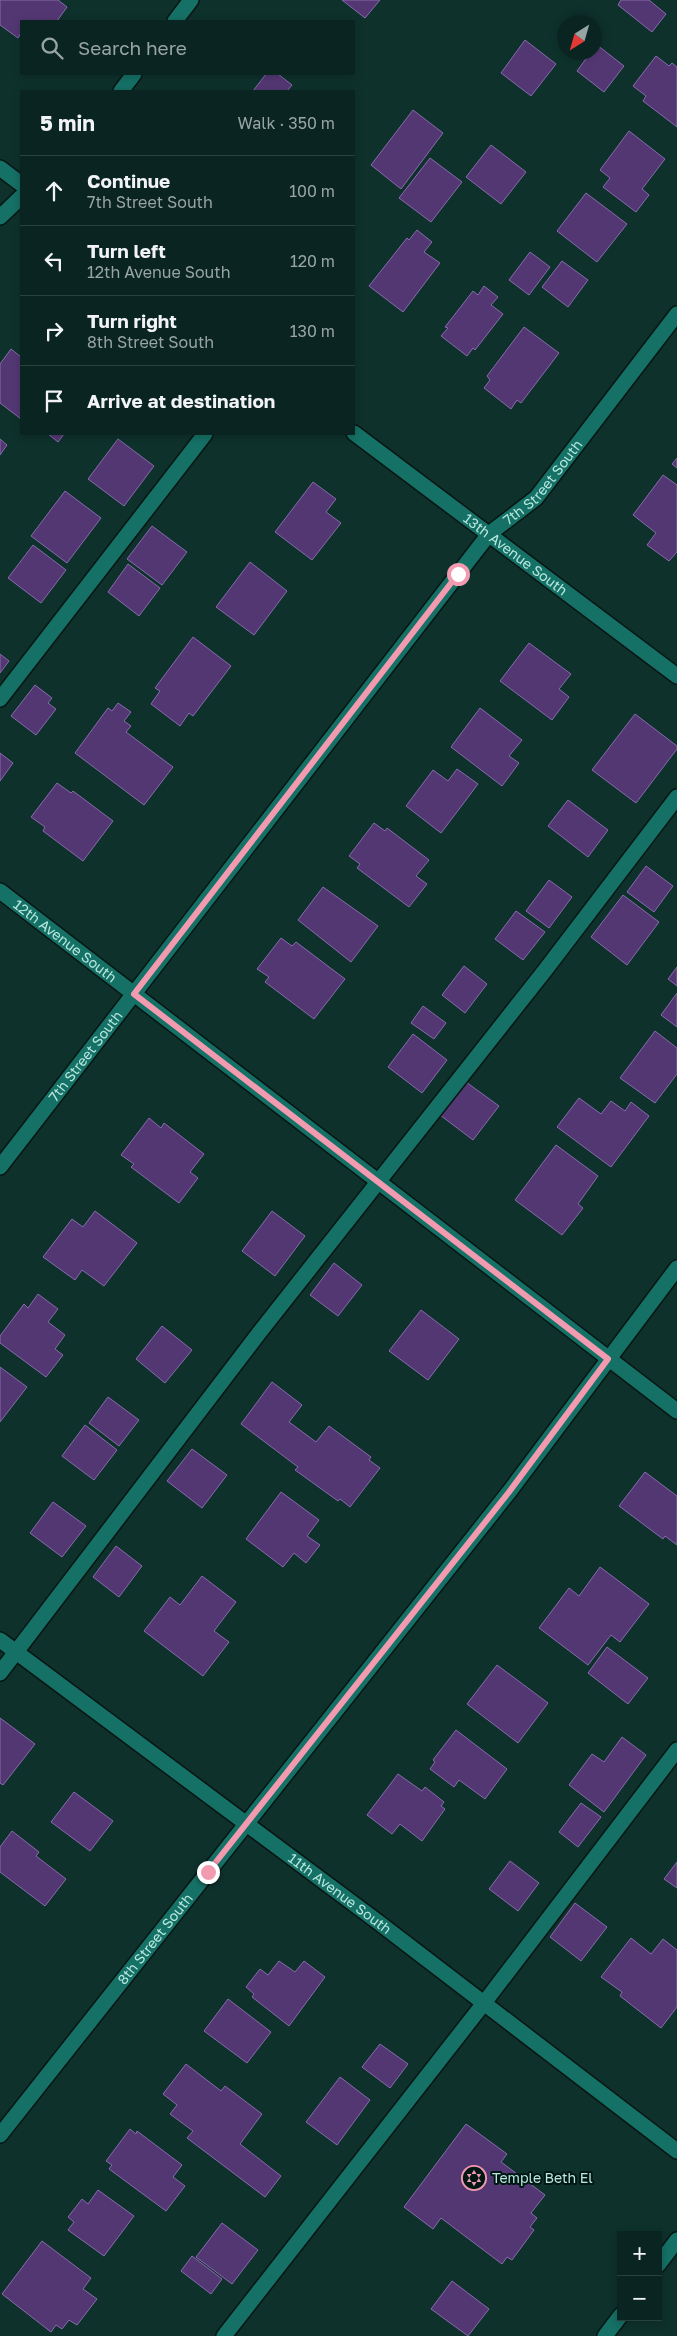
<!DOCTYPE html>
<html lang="en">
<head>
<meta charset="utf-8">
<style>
  :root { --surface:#0a2521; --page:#132d2a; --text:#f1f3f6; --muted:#99a5a5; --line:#2a423f }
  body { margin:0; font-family:"Golos Text",sans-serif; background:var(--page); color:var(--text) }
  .controls { position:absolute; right:15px; bottom:15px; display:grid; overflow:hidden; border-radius:0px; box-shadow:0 2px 8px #0003 }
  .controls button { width:45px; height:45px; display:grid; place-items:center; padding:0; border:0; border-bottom:1px solid var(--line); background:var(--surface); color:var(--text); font:25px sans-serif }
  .compass { position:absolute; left:557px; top:15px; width:45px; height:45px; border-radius:50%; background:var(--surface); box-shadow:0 2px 8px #0003; rotate:217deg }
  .stop { position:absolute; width:15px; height:15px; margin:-11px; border:4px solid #f29ab0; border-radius:50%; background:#fff }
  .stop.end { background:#f29ab0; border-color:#fff; box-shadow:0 1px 5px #0008 }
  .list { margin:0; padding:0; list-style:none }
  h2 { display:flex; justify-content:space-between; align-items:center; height:65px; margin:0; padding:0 20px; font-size:21px }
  h2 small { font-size:16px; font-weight:400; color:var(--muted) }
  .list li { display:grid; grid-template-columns:32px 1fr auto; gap:15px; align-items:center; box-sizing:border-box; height:70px; padding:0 20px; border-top:1px solid var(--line) }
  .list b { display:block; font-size:19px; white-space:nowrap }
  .list p { margin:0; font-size:16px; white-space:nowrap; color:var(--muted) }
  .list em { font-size:16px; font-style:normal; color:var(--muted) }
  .icon { flex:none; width:28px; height:28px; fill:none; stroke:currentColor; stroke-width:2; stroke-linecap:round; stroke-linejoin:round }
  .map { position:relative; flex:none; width:677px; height:2336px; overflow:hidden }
  .search { position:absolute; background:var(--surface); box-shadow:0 2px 8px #0003; left:20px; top:20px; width:335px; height:55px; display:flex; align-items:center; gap:12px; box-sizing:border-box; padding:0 18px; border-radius:0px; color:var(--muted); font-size:19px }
  .panel { position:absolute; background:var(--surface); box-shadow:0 2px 8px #0003; left:20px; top:90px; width:335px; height:345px; border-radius:0px }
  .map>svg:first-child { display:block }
  .building { fill:#533773; stroke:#876bac }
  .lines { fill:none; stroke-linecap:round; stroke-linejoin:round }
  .minor-casing { stroke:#081613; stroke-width:18 }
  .minor { stroke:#157065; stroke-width:15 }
  .route { stroke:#f29ab0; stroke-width:6 }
  .labels { text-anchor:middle; stroke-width:4; stroke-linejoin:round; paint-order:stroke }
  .street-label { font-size:14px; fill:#b8e8e0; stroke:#011714 }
  .poi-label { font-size:14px; fill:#b8e8e0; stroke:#011714; text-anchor:start }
</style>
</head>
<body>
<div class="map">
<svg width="677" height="2336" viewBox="0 0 677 2336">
  <rect width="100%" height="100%" fill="#0e312c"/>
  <!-- building -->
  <g class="building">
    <polygon points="0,0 58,0 67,7 57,21 21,21 21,33 18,38 0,25"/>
    <polygon points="342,0 380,0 365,18"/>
    <polygon points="621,0 649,0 666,14 652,32 618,5"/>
    <polygon points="525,40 556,64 531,96 501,73"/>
    <polygon points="597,45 624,66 604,92 577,71 591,52 594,52"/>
    <polygon points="656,56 669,66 672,63 677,67 677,127 643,101 646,96 633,86"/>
    <polygon points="266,74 278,74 292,85 287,91 253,91"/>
    <polygon points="413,110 443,133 401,189 371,165"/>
    <polygon points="629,131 665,159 642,189 649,195 636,212 603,187 610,178 600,170"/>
    <polygon points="491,145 526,172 501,204 466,177"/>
    <polygon points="430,158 462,182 431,222 399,198"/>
    <polygon points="586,193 627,224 597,262 557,231"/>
    <polygon points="417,230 432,242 424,252 440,263 403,312 369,286 407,238 409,240"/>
    <polygon points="530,252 550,267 529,295 509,280"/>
    <polygon points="562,261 588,280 568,307 542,287"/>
    <polygon points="484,286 498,297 491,305 503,314 475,350 473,348 467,356 441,336 448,328 445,327 473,291 478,295"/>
    <polygon points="524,327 559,353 521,403 517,400 511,409 484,388 490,380 487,376"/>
    <polygon points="11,349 21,357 21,419 0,403 0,364"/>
    <polygon points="48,434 64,434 58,442"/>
    <polygon points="0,439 7,445 0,455"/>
    <polygon points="118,439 154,466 124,506 88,479"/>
    <polygon points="677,458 677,468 672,464"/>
    <polygon points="663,475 677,485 677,552 669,561 647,545 656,533 633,515"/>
    <polygon points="313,482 336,499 326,512 341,523 312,560 275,532"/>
    <polygon points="65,491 101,518 67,563 31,536"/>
    <polygon points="152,526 187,552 162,585 127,559"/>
    <polygon points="33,545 66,570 41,603 8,578"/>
    <polygon points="250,562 287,591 254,635 216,607"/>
    <polygon points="128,564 160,588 139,616 108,592"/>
    <polygon points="193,637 231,666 193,716 189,713 180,726 151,704 160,691 155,688"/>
    <polygon points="529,643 571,674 559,689 569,697 552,720 500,681"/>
    <polygon points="0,654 9,661 0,673"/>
    <polygon points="35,685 52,698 48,703 56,709 36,735 11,716"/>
    <polygon points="118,703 131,712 124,721 131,726 126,732 173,767 144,805 75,753 108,708 112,711"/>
    <polygon points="480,708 522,740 509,756 519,763 502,786 451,747"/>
    <polygon points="635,714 677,746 677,749 636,803 592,770"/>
    <polygon points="0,753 13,763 0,781"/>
    <polygon points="457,769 478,784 441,833 406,806 433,770 448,781"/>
    <polygon points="57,783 71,793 73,791 113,821 83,861 43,831 45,827 31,817"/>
    <polygon points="568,800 608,830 588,857 548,826"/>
    <polygon points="374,823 385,831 387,828 429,860 416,876 427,884 409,907 357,868 360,864 349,856"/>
    <polygon points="646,866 673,886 654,912 627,892"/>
    <polygon points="549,880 572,897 549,928 526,911"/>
    <polygon points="323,887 378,926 351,962 298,920"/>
    <polygon points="623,895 659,922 627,965 591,937"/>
    <polygon points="516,911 545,932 523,960 495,939"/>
    <polygon points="281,938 292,946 296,942 345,979 314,1019 265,982 269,977 257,969"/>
    <polygon points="464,966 487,984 465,1013 442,995"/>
    <polygon points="677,967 677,986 668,979"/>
    <polygon points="677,993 677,1027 661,1015"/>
    <polygon points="423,1006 446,1023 434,1039 411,1023"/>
    <polygon points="655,1031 677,1048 677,1074 655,1103 620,1078"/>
    <polygon points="413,1034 447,1060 422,1093 388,1067"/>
    <polygon points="466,1082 499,1106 473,1140 440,1115"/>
    <polygon points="579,1098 601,1114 611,1101 625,1111 631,1102 649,1116 611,1167 557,1127"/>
    <polygon points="149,1118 161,1128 164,1123 204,1154 190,1172 198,1178 179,1203 131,1167 134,1164 121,1155"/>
    <polygon points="556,1145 598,1176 578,1204 583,1208 562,1235 515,1200"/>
    <polygon points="95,1211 137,1243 104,1286 82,1270 75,1280 43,1257 72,1219 83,1227"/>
    <polygon points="272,1211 305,1236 275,1276 242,1251"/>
    <polygon points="334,1263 362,1285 338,1316 310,1295"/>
    <polygon points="38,1294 58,1309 48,1322 65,1335 55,1349 63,1355 46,1377 0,1343 0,1336 24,1304 28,1308"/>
    <polygon points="421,1310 459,1339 428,1380 389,1351"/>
    <polygon points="162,1326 192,1350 165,1383 136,1359"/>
    <polygon points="0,1367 27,1387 0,1422"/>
    <polygon points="272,1382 302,1405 289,1422 316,1442 329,1426 371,1457 369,1460 380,1468 350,1507 340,1499 338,1501 295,1470 298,1467 241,1424"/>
    <polygon points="108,1397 139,1420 119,1446 89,1423"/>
    <polygon points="85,1425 117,1450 94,1480 62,1456"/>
    <polygon points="192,1449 227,1475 202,1508 167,1481"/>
    <polygon points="645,1472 677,1496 677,1545 665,1536 663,1539 619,1506"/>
    <polygon points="281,1492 319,1520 307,1536 320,1545 306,1563 294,1553 283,1567 246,1539"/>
    <polygon points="53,1502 86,1526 62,1557 30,1533"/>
    <polygon points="116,1546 142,1566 119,1597 93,1577"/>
    <polygon points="600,1567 649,1604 620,1642 611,1635 588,1665 539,1628 569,1588 579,1596"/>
    <polygon points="202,1576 236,1602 214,1631 229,1642 203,1676 144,1631 170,1597 180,1605"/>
    <polygon points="607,1647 648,1678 628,1704 588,1673"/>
    <polygon points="497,1665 548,1703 518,1743 467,1704"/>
    <polygon points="0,1718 35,1744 3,1785 0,1783"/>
    <polygon points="456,1730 507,1769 485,1799 459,1780 454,1787 430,1769 435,1762 433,1760"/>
    <polygon points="622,1737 646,1755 604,1812 569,1785 592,1754 604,1762"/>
    <polygon points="398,1774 422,1791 425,1787 444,1802 441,1806 445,1809 422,1841 400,1824 392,1834 367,1815"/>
    <polygon points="74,1792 113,1821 90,1851 51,1822"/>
    <polygon points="581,1803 601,1817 578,1847 559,1832"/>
    <polygon points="12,1831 39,1852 36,1856 66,1879 45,1906 0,1872 0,1847"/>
    <polygon points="510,1861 539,1883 518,1911 489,1889"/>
    <polygon points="677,1862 677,1888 664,1879"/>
    <polygon points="575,1903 607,1927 581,1961 550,1937"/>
    <polygon points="631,1938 651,1954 663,1939 677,1950 677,2007 661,2028 620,1996 622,1992 601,1977"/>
    <polygon points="279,1961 295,1972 304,1961 325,1977 289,2026 252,1997 254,1994 246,1987 260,1969 268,1975"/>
    <polygon points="228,1999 271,2032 247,2063 204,2031"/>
    <polygon points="380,2044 408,2064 390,2088 362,2067"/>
    <polygon points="186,2064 221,2091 225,2086 262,2114 240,2144 281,2176 265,2197 187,2138 193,2131 170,2114 177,2105 163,2094"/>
    <polygon points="340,2077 370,2100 337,2145 306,2122"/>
    <polygon points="466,2124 507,2154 501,2162 545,2195 531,2213 537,2218 530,2227 534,2230 512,2260 507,2257 502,2264 441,2218 433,2229 404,2207"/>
    <polygon points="130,2129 136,2134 137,2131 182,2165 173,2177 185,2186 166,2211 109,2169 112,2165 106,2161"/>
    <polygon points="98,2190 134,2216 104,2256 68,2230 74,2222 68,2217 82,2199 88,2204"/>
    <polygon points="222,2223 258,2250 232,2284 196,2257"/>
    <polygon points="42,2241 91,2278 83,2289 97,2299 77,2325 69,2320 62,2329 56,2325 51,2332 2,2294"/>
    <polygon points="192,2256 222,2279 211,2294 181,2271"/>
    <polygon points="452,2281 489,2309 468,2336 431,2309"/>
  </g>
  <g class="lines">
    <defs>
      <g id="minor">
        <polyline points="175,21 191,0"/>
        <polyline points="121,91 134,74"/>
        <polyline points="0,168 21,184"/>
        <polyline points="0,217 21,197"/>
        <path id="s1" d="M354 433 677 676"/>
        <polyline points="0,699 205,434"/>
        <path id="s2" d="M0 891 677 1411"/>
        <path id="s3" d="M0 1167 489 534 536 498 677 314"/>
        <path id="s4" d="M0 1640 378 1922 677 2151"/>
        <polyline points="0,1673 259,1333 546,969 677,797"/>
        <path id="s5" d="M0 2135 509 1492 677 1268"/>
        <polyline points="658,2265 677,2240"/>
        <polyline points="224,2336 484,2003 677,1750"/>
        <polyline points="605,2336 621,2315"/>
      </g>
    </defs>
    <!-- minor casing -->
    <use href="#minor" class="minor-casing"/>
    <!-- minor -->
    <use href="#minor" class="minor"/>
  </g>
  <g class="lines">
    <!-- route -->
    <polyline class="route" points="208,1872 509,1492 608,1359 134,994 458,574"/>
  </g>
  <!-- icons -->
  <defs>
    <symbol id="synagogue-ring" viewBox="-11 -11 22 22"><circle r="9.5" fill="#011714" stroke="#f29ab0" stroke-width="1.5"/><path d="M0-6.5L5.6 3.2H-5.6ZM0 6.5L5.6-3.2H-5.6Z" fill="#f29ab0"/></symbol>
  </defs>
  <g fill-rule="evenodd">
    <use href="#synagogue-ring" x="460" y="2164" width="28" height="28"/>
  </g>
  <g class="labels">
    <!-- street labels -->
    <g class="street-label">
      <text dy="5" stroke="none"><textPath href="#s3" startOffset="875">7th Street South</textPath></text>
      <text dy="5" stroke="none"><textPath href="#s1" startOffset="202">13th Avenue South</textPath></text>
      <text dy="5" stroke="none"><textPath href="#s2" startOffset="82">12th Avenue South</textPath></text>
      <text dy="5" stroke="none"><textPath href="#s3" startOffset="140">7th Street South</textPath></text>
      <text dy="5" stroke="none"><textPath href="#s4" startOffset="424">11th Avenue South</textPath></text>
      <text dy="5" stroke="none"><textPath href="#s5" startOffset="250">8th Street South</textPath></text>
    </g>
    <!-- poi labels -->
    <g class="poi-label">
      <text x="492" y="2183">Temple Beth El</text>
    </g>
  </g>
</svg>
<div class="controls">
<button>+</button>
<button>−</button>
</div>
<svg class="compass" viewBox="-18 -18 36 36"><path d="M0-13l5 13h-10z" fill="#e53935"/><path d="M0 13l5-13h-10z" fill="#99a5a5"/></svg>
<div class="stop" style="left:458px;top:574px"></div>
<div class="stop end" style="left:208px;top:1872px"></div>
<div class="search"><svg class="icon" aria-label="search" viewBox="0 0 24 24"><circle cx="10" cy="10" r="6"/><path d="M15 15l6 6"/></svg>Search here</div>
<section class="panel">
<h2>5 min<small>Walk · 350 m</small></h2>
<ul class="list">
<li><svg class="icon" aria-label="ahead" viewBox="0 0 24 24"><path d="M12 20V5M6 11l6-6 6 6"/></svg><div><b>Continue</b><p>7th Street South</p></div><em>100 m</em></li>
<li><svg class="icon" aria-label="left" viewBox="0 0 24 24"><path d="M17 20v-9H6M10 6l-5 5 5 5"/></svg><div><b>Turn left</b><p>12th Avenue South</p></div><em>120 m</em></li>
<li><svg class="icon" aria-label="right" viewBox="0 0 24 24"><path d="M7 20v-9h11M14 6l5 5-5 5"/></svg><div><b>Turn right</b><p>8th Street South</p></div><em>130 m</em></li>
<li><svg class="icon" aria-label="arrive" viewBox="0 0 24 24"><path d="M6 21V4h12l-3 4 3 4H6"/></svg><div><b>Arrive at destination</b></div></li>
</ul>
</section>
</div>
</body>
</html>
